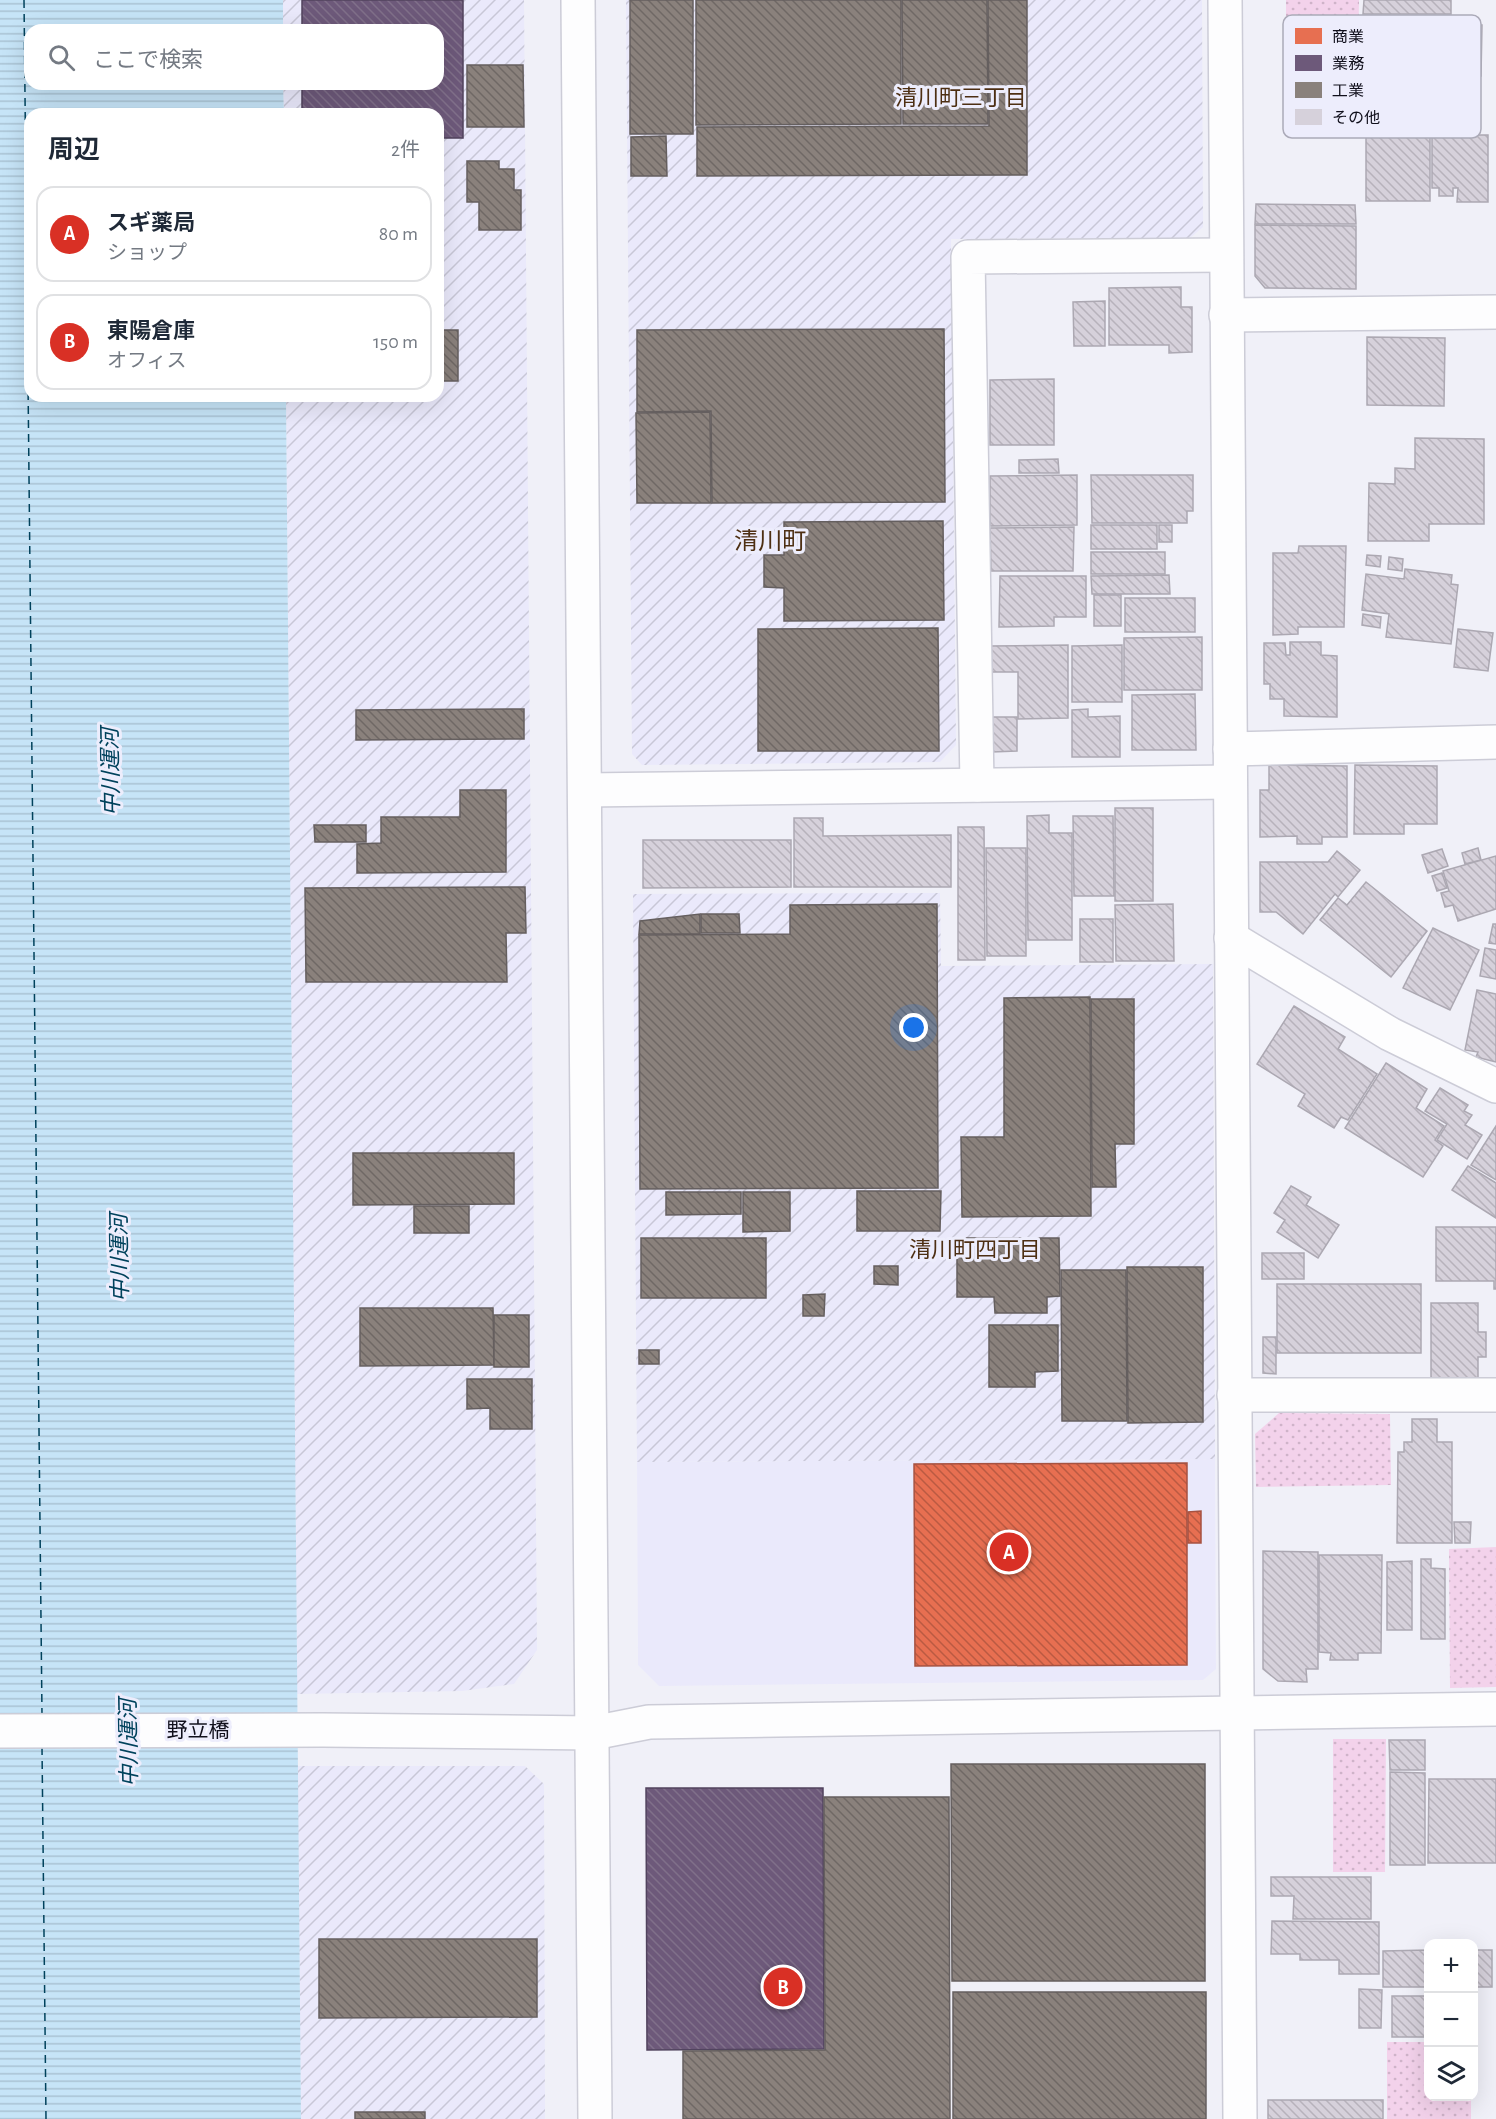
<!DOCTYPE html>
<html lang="ja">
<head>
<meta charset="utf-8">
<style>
  :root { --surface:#fff; --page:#f6f6f7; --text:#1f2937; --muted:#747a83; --line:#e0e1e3; --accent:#d93025 }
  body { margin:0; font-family:"Alegreya Sans","Noto Sans JP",sans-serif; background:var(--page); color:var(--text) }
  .controls { position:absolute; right:18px; bottom:18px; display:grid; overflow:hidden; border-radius:12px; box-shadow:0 6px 24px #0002 }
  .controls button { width:54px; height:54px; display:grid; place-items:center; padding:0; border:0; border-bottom:2px solid var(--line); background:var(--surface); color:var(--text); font:30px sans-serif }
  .you { position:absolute; left:914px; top:1028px; width:21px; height:21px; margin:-15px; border:4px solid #fff; border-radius:50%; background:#1a73e8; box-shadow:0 0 0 9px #1a73e833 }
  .badge { display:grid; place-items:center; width:39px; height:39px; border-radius:50%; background:var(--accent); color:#fff; font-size:20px; font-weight:700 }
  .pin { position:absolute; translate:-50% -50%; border:3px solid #fff; box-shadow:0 2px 6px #0006 }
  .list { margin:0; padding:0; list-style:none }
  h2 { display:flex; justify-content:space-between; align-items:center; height:78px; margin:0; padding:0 24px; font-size:26px }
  h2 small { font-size:20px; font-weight:400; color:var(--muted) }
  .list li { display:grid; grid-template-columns:39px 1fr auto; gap:18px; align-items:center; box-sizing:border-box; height:96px; margin:0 12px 12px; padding:0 12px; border:2px solid var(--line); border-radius:18px }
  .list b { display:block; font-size:22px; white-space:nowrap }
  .list p { margin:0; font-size:20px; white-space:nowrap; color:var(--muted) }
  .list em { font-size:20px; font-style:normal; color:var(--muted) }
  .icon { flex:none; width:33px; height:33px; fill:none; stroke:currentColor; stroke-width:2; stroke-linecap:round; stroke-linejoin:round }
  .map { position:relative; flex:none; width:1496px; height:2119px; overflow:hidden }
  .search { position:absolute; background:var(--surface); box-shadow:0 6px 24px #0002; left:24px; top:24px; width:420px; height:66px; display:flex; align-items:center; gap:15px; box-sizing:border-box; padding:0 21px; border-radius:18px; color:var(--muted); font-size:22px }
  .panel { position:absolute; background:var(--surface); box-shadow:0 6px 24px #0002; left:24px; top:108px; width:420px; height:294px; border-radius:18px }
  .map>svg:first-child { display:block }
  .built { fill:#eae9fb }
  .industrial { fill:url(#industrial-furrows) }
  .garden { fill:url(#garden-dots) }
  .water { fill:url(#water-rules) }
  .shops { fill:url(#shops-back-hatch); stroke:#a65241; stroke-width:1.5 }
  .offices { fill:url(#offices-back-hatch); stroke:#51435e; stroke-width:1.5 }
  .industry { fill:url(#industry-back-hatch); stroke:#655f5f; stroke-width:1.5 }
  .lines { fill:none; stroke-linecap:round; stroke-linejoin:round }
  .ferry { stroke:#00425c; stroke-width:1.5; stroke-dasharray:8 6; stroke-linecap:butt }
  .building { fill:url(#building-back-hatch); stroke:#aca8b2; stroke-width:1.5 }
  .minor-casing { stroke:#ccccd7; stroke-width:36 }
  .minor { stroke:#fdfdfe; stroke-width:33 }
  .labels { text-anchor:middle; stroke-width:6; stroke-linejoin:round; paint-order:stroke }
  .street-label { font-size:21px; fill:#100f1b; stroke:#ededfc }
  .neighbourhood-label { font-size:22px; fill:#4d2f13; stroke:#ededfc }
  .water-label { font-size:22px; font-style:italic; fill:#00425c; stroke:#ededfc }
  .quarter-label { font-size:24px; fill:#4d2f13; stroke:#ededfc }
  .key { fill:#ededfc; stroke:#abaab8; stroke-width:1.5 }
  .key-label { font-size:16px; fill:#100f1b }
</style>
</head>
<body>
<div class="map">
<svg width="1496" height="2119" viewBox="0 0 1496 2119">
  <defs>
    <pattern id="industrial-furrows" width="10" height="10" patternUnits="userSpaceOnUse" patternTransform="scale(1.5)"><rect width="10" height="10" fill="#eae9fb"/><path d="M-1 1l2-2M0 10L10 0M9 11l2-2" fill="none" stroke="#c8c7d7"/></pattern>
    <pattern id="garden-dots" width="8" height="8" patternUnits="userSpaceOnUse" patternTransform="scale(1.5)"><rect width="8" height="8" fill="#f3d2eb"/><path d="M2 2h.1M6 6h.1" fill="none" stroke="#cfb3c9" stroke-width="1.8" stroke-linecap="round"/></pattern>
    <pattern id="water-rules" width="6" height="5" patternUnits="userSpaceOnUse" patternTransform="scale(1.5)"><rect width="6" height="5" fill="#c6e4f7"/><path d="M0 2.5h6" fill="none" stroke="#a9c2d3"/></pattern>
    <pattern id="shops-back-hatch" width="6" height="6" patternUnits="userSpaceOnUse" patternTransform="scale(1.5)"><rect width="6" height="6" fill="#e76f51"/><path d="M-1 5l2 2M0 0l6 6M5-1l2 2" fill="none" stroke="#ba5a42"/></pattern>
    <pattern id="offices-back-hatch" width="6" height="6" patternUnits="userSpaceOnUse" patternTransform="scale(1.5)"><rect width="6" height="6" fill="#6d597a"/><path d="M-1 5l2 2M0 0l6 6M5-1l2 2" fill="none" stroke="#80708a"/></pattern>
    <pattern id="industry-back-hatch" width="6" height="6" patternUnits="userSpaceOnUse" patternTransform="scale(1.5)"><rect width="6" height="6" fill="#8a817c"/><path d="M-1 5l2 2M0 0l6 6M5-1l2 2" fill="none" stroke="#6f6865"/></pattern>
    <pattern id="building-back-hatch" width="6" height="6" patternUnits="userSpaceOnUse" patternTransform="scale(1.5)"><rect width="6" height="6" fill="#d6d1db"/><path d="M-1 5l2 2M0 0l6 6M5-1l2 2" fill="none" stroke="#b7b2bb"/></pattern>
  </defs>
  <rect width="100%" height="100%" fill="#f0f0f8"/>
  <!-- built -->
  <polygon class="built" points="1215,1459 1216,1669 1203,1680 659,1686 638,1665 637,1462"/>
  <!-- industrial -->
  <g class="industrial">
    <polygon points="283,0 524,0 537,1650 514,1684 462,1691 297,1694 286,396 438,396 438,114 284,114 283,84 438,84 438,30 283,30"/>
    <polygon points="626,0 1202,0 1203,227 1190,238 951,239 956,745 940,762 642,765 632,754"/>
    <polygon points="940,893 941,966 1213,964 1215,1459 637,1462 633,894"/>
    <polygon points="297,1766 525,1766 544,1784 545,2119 301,2119"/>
  </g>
  <!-- garden -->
  <g class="garden">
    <polygon points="1286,0 1359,0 1358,60 1335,60 1335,97 1286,96"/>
    <polygon points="1279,1413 1390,1414 1391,1485 1256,1487 1255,1434"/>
    <polygon points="1496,1547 1496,1687 1450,1688 1449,1549"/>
    <polygon points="1333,1739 1386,1739 1385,1872 1333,1872"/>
    <polygon points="1387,2042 1428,2042 1428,2096 1471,2097 1471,2119 1387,2119"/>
  </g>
  <!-- water -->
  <polygon class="water" points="0,0 283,0 283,30 30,30 30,84 283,84 284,114 30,114 30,396 286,396 301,2119 0,2119"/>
  <!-- shops -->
  <g class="shops">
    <polygon points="1187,1463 1187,1665 915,1666 914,1464"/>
    <polygon points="1201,1511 1201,1543 1188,1543 1188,1512"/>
  </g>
  <!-- offices -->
  <g class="offices">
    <polygon points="302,0 463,0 463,138 438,138 438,114 302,114 302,84 438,84 438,30 302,30"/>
    <polygon points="646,1788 823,1788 824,2049 647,2050"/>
  </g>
  <!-- industry -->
  <g class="industry">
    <rect x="630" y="0" width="63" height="134"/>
    <polygon points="696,0 901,0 901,124 696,125"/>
    <polygon points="902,0 987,0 988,124 903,124"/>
    <polygon points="988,0 1027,0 1027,175 697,176 697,127 989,126"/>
    <polygon points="467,65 523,65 524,127 467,127"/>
    <polygon points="666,136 667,176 631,176 631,137"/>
    <polygon points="467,161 499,161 499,169 514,169 514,190 521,190 521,230 479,230 479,202 467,202"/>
    <polygon points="944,329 945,502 712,503 711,411 637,412 637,330"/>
    <rect x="438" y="330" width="20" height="51"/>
    <polygon points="710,412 711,503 637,503 636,413"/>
    <polygon points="943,521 944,620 784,621 784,588 764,587 764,555 784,555 784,522"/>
    <polygon points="938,628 939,751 758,751 758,629"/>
    <polygon points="524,709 524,739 356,740 356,710"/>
    <polygon points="460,790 506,790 506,872 357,873 357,844 381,843 381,817 460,817"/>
    <polygon points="314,825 366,825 366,842 315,842"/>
    <polygon points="507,887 525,887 526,933 506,933 507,982 306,982 305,888"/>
    <polygon points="937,904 938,1188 640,1189 639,935 790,934 790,905"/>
    <polygon points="700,914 700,934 639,934 640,921"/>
    <polygon points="701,914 739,914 740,933 701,933"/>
    <polygon points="1090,997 1091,1216 962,1217 961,1137 1004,1137 1004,998"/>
    <polygon points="1091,999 1134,999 1134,1144 1115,1144 1116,1187 1092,1187"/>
    <polygon points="353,1153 514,1153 514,1204 353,1205"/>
    <polygon points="857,1191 941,1191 940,1231 857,1231"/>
    <polygon points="666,1192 741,1192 741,1214 666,1215"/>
    <polygon points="743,1192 790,1192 790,1231 743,1232"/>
    <rect x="414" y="1206" width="55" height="27"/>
    <rect x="641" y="1238" width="125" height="60"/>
    <polygon points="957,1238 1059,1238 1060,1296 1047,1297 1047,1313 995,1313 994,1297 957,1297"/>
    <polygon points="874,1266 898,1266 898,1285 874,1284"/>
    <polygon points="1127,1267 1203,1267 1203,1422 1128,1423"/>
    <polygon points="1061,1270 1126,1270 1127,1421 1062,1421"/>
    <polygon points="825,1294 824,1316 803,1316 803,1295"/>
    <polygon points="360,1308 493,1308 494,1365 360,1366"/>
    <rect x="494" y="1315" width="35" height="52"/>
    <polygon points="989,1325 1058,1325 1058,1371 1035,1372 1035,1387 989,1387"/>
    <rect x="639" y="1350" width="20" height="14"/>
    <polygon points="467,1379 532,1379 532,1429 490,1429 490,1408 467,1409"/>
    <polygon points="951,1764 1205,1764 1205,1981 952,1981"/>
    <polygon points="824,1797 949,1797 950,2119 683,2119 683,2051 825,2050"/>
    <polygon points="319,1939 537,1939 537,2017 319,2018"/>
    <rect x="953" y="1992" width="253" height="127"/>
    <rect x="355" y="2112" width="70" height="7"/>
  </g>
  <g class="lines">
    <!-- ferry -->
    <g class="ferry">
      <polyline points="24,0 42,1715"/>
      <polyline points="42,1747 46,2119"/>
    </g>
  </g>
  <!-- building -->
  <g class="building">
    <polygon points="1364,0 1451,0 1451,14 1363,14"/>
    <polygon points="1364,24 1482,25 1481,76 1448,77 1447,82 1430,81 1430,76 1364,76"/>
    <polygon points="1366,124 1430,125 1430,201 1366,201"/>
    <polygon points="1432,135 1488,135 1488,202 1457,202 1458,188 1453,188 1453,196 1439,196 1439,188 1432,188"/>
    <polygon points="1256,204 1355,205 1356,224 1255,224"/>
    <polygon points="1255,225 1356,226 1356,289 1265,288 1255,276"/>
    <polygon points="1181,287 1181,307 1192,307 1192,352 1169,353 1169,345 1109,345 1109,288"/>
    <polygon points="1105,301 1105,346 1074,346 1073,302"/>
    <polygon points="1367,337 1445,338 1444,406 1367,405"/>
    <polygon points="1054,379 1054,445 990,445 990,380"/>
    <polygon points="1415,438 1484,439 1484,524 1429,524 1429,541 1368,541 1369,483 1395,484 1395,468 1415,469"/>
    <polygon points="1058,459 1059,473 1019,473 1019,460"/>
    <polygon points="1077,475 1077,525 990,526 990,476"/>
    <polygon points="1091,475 1193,475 1193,511 1187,511 1187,523 1092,523"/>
    <rect x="1091" y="525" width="66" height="24"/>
    <rect x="1159" y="525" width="13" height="17"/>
    <polygon points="1074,527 1073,571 991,571 990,528"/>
    <polygon points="1299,546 1346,546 1344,627 1298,627 1298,634 1273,635 1273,553 1298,553"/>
    <rect x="1091" y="552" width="74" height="22"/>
    <polygon points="1367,555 1381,556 1380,567 1366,565"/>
    <polygon points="1389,557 1403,559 1402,571 1388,569"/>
    <polygon points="1405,569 1452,575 1451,584 1458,585 1451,644 1386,637 1389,614 1362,610 1366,574 1404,579"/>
    <polygon points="1169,575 1170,594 1092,594 1091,576"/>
    <polygon points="1000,576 1086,576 1086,617 1054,617 1054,626 999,627"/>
    <rect x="1094" y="595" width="27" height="31"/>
    <rect x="1125" y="598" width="70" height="34"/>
    <polygon points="1363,614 1381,617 1380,628 1362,625"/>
    <polygon points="1458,629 1493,633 1488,671 1454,667"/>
    <polygon points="1202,637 1202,690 1124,690 1124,638"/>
    <polygon points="1290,642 1321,642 1321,655 1337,656 1337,717 1284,716 1284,699 1270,699 1270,684 1264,684 1264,643 1285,643 1286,655 1290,655"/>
    <polygon points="1068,645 1068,718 1018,719 1018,672 989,672 989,646"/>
    <polygon points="1122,645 1122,702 1072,702 1072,646"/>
    <polygon points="1195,694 1196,750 1132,750 1132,695"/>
    <polygon points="1088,709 1088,717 1120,716 1120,757 1072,757 1072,710"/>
    <polygon points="992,717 1017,717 1017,751 992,752"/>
    <polygon points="1269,765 1347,766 1347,837 1322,837 1322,844 1297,844 1297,836 1260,837 1260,790 1269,790"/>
    <polygon points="1355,765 1437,766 1437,824 1404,824 1404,834 1354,834"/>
    <rect x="1115" y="808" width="38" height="93"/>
    <polygon points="1049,815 1049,833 1072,833 1072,940 1028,940 1027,816"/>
    <polygon points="1073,816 1113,816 1114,896 1074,896"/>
    <polygon points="794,818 823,818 823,836 951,835 951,887 794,887"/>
    <polygon points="958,827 984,827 985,960 958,960"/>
    <polygon points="643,840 791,840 791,887 643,888"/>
    <polygon points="986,848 1026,848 1026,956 987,956"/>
    <polygon points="1478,848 1481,860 1465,864 1462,853"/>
    <polygon points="1442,849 1448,866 1428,873 1422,855"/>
    <polygon points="1337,851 1360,870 1338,897 1335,894 1303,934 1276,912 1260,912 1260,862 1328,862"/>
    <polygon points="1496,856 1496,909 1458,921 1453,905 1445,907 1441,893 1449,891 1443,871"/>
    <polygon points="1442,873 1447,888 1437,891 1432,876"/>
    <polygon points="1366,882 1427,931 1391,977 1320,920 1338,898 1347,905"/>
    <polygon points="1173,904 1174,961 1116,961 1115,905"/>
    <rect x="1080" y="919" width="33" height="43"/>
    <polygon points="1493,924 1496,924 1496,944 1489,943"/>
    <polygon points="1433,928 1479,950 1450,1010 1403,988"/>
    <polygon points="1485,948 1496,950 1496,979 1480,976"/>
    <polygon points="1477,990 1496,994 1496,1062 1476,1057 1478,1052 1465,1050"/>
    <polygon points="1294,1006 1345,1037 1338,1049 1377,1074 1348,1120 1341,1117 1334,1128 1298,1106 1305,1094 1257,1064"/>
    <polygon points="1386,1063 1427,1089 1416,1108 1444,1126 1435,1140 1443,1146 1423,1177 1345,1128"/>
    <polygon points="1440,1088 1468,1105 1464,1111 1472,1115 1465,1125 1482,1135 1467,1159 1437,1140 1447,1124 1425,1111"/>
    <polygon points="1496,1126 1496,1180 1471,1165"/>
    <polygon points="1468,1166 1496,1183 1496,1218 1452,1190"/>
    <polygon points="1291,1186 1311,1197 1306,1205 1339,1225 1318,1258 1277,1232 1285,1220 1274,1213"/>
    <polygon points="1436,1227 1496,1227 1496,1289 1494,1289 1494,1281 1436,1281"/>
    <rect x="1262" y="1253" width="42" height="26"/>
    <rect x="1277" y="1284" width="144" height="69"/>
    <polygon points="1431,1303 1478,1303 1478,1332 1486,1332 1486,1357 1478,1357 1478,1382 1431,1382"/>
    <polygon points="1263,1337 1276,1337 1276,1374 1263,1373"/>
    <polygon points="1412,1419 1437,1419 1437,1442 1452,1442 1452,1543 1397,1543 1398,1452 1404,1452 1404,1442 1412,1442"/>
    <polygon points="1454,1522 1471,1522 1470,1543 1455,1543"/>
    <polygon points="1263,1551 1318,1552 1318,1669 1306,1669 1307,1682 1278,1681 1263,1669"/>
    <polygon points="1319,1555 1382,1555 1381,1653 1358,1653 1358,1660 1330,1660 1331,1653 1319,1652"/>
    <polygon points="1421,1559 1431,1559 1431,1568 1445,1569 1445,1639 1421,1639"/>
    <polygon points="1412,1561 1412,1630 1387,1630 1387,1562"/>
    <polygon points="1389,1740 1425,1740 1425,1770 1390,1770"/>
    <polygon points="1390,1772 1425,1773 1425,1865 1390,1865"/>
    <polygon points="1429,1779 1496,1779 1496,1863 1428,1863"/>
    <polygon points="1271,1877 1371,1877 1371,1919 1293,1919 1294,1896 1271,1896"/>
    <polygon points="1272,1921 1379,1922 1379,1974 1339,1974 1339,1960 1300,1960 1300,1954 1271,1954"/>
    <polygon points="1428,1950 1428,1987 1383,1987 1383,1951"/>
    <rect x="1474" y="1950" width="18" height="37"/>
    <polygon points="1359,1989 1382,1990 1381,2028 1359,2028"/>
    <rect x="1392" y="1996" width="36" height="41"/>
    <rect x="1268" y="2100" width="115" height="19"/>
  </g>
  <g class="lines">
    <defs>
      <g id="minor">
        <polyline points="578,0 595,2119"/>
        <polyline points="1225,0 1240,2119"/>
        <polyline points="1226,315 1496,312"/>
        <polyline points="1230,749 1496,742"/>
        <polyline points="977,785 968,257 1226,255"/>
        <polyline points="585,790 1230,782"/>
        <polyline points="1231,938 1390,1034 1496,1086"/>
        <polyline points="1234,1395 1496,1395"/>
        <polyline points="0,1731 323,1730 593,1733 649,1722 1496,1709"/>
      </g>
    </defs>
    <!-- minor casing -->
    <use href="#minor" class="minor-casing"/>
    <!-- minor -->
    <use href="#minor" class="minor"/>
  </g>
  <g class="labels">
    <!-- street labels -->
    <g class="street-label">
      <text x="198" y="1737">野立橋</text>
    </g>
    <!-- neighbourhood labels -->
    <g class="neighbourhood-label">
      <text x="961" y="105">清川町三丁目</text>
      <text x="975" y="1257">清川町四丁目</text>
    </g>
    <!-- water labels -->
    <g class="water-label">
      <text transform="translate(110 772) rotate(-91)" y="8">中川運河</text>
      <text transform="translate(119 1258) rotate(-91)" y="8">中川運河</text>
      <text transform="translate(128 1743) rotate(-91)" y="8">中川運河</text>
    </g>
    <!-- quarter labels -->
    <g class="quarter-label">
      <text x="770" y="549">清川町</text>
    </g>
  </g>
  <!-- legend -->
  <rect x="1283" y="15" width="198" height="123" rx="9" class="key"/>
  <rect x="1295" y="28" width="27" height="16" fill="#e76f51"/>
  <rect x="1295" y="55" width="27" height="16" fill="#6d597a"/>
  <rect x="1295" y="82" width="27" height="16" fill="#8a817c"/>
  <rect x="1295" y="109" width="27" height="16" fill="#d6d1db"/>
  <g class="key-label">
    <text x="1332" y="42">商業</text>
    <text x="1332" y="69">業務</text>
    <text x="1332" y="96">工業</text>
    <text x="1332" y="123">その他</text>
  </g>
</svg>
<div class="controls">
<button>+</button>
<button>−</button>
<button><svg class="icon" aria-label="layers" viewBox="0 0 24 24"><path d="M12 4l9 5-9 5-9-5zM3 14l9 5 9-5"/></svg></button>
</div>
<div class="you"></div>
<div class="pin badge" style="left:1009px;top:1552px">A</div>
<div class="pin badge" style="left:783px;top:1987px">B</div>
<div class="search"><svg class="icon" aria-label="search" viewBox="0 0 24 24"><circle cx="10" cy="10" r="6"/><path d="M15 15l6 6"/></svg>ここで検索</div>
<section class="panel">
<h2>周辺<small>2件</small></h2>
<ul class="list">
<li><span class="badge">A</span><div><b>スギ薬局</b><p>ショップ</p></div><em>80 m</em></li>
<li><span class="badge">B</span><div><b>東陽倉庫</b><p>オフィス</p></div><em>150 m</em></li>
</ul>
</section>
</div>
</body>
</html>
